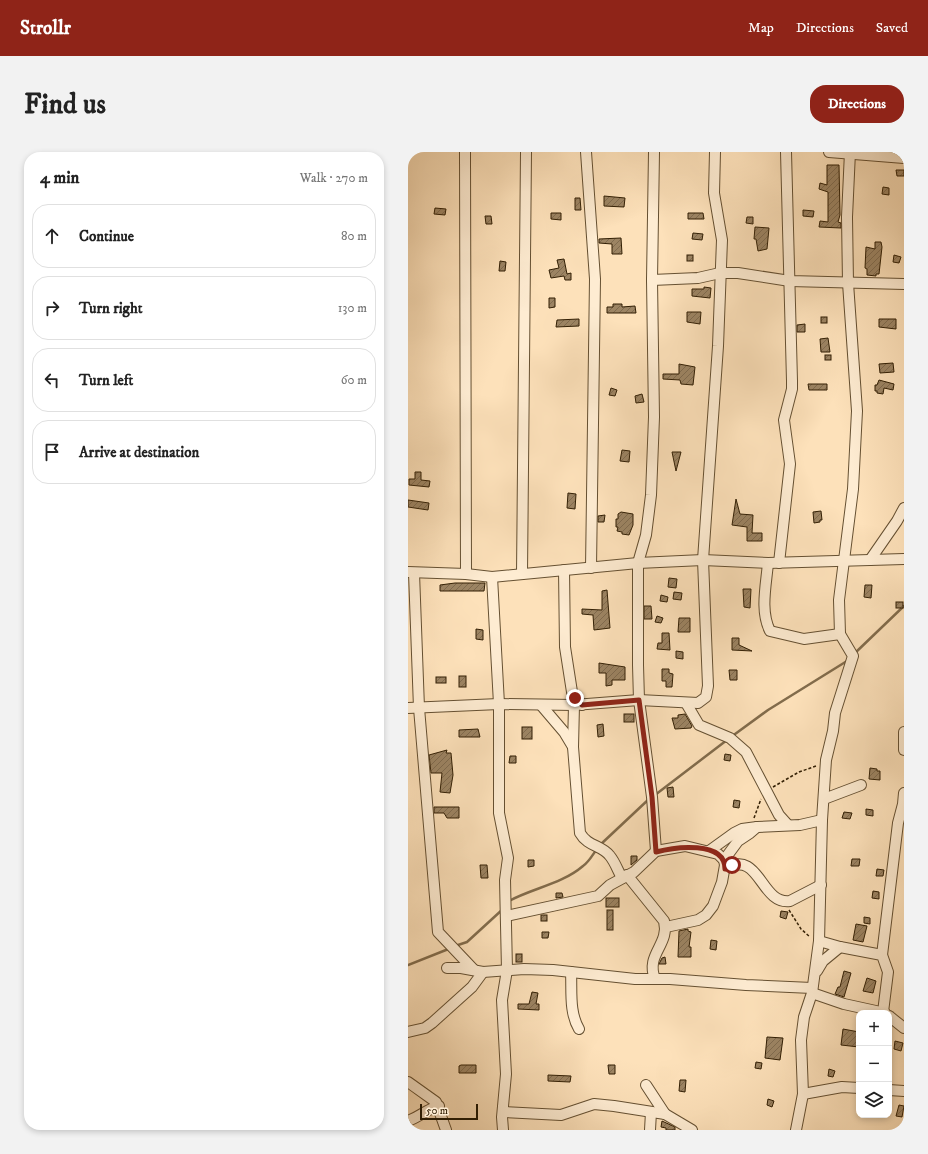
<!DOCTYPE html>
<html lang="en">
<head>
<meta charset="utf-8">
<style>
  :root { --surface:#fff; --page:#f2f2f2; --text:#222; --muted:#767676; --line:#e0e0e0; --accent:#8f2418 }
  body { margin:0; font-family:"IM FELL DW Pica",serif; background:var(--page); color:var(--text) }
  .controls { position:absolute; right:12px; bottom:12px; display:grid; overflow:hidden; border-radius:8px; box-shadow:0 2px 6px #0003 }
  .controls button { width:36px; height:36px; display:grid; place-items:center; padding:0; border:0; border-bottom:1px solid var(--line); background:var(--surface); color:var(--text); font:20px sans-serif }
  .scale { position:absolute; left:12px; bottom:10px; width:58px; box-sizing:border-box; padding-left:4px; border:2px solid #321f04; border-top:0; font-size:11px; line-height:14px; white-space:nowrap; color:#321f04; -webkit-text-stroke:3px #feecd2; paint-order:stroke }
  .stop { position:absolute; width:12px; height:12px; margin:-9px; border:3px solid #8f2418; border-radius:50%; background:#fff }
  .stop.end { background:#8f2418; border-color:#fff; box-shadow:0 1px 4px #0008 }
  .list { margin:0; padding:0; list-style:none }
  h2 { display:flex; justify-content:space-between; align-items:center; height:52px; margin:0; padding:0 16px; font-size:17px }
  h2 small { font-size:13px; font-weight:400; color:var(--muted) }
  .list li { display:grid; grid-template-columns:26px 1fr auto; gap:12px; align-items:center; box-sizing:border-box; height:64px; margin:0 8px 8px; padding:0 8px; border:1px solid var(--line); border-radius:16px }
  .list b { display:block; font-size:15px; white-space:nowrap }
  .list em { font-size:13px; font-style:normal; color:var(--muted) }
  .icon { flex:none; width:22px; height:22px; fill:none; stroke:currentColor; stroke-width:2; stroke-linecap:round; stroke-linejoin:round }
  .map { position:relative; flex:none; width:496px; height:978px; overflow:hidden; border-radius:16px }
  header { display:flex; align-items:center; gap:24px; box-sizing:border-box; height:56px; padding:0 20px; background:var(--accent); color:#fff }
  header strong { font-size:19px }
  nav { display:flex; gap:22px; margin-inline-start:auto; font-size:14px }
  .intro { display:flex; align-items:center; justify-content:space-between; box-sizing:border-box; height:96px; padding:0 24px }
  h1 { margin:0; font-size:28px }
  .button { padding:10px 18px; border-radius:16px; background:var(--accent); color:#fff; font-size:14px; font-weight:700 }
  main { display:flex; gap:24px; padding:0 24px }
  aside { flex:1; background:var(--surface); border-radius:16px; box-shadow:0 2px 6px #0003 }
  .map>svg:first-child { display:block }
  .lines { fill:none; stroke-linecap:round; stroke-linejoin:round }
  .stream { stroke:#826c4c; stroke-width:2.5 }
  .building { fill:url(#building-hatch); stroke:#321f04 }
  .minor-casing { stroke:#655032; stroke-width:12 }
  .path { stroke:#321f04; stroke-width:1.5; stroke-dasharray:3 2; stroke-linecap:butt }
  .minor { stroke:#feecd2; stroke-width:10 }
  .route { stroke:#8f2418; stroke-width:5 }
</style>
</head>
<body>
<header>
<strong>Strollr</strong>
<nav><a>Map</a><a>Directions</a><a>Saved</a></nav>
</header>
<div class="intro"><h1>Find us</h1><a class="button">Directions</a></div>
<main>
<aside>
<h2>4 min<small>Walk · 270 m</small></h2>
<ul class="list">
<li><svg class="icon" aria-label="ahead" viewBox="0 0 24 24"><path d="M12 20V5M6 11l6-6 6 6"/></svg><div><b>Continue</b></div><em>80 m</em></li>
<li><svg class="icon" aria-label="right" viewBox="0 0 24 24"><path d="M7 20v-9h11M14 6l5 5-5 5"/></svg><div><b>Turn right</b></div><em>130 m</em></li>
<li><svg class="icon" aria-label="left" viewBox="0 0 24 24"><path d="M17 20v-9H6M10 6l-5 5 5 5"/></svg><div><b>Turn left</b></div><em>60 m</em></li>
<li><svg class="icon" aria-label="arrive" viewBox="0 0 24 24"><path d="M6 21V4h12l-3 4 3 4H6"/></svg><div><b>Arrive at destination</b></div></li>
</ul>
</aside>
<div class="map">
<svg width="496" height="978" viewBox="0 0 496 978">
  <defs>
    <pattern id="building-hatch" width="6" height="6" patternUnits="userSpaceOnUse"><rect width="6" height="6" fill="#9c8463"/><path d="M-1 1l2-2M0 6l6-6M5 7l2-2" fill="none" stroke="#806b4f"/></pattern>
  </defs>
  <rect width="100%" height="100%" fill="#fde1ba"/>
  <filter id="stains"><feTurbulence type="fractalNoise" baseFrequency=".005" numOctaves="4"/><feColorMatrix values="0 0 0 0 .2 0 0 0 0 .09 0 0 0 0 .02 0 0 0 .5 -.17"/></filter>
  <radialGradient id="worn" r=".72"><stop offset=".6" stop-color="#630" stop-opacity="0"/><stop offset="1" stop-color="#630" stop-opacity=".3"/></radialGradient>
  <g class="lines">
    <!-- stream -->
    <g class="stream">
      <polyline points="447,501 496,454"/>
      <polyline points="323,585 360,558 439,509"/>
      <polyline points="247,643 319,588"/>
      <polyline points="192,693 241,647"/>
      <path d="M101 749C125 736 154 732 175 714 181 710 185 702 189 697"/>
      <polyline points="47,794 59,790 95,757"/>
      <polyline points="0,813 43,796"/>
    </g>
  </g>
  <!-- building -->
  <g class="building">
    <polygon points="419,13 431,13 432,63 430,70 433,71 433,76 411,75 412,69 420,70 420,40 411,37 412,31 419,33"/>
    <polygon points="488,18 496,18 496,24 489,24"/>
    <polygon points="475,35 481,36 481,43 474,42"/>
    <polygon points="196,44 217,46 216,55 196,54"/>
    <polygon points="167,46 172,46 173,58 167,58"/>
    <polygon points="27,56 38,57 37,63 26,62"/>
    <polygon points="395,58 406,59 405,65 395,64"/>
    <polygon points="143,61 153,61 153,68 143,67"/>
    <polygon points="280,61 295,61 296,67 280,67"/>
    <polygon points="77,64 83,64 84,72 78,72"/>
    <polygon points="339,65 345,65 345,72 338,71"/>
    <polygon points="347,75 361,76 359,97 350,99 348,87 346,87"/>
    <polygon points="285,81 295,82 294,88 284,87"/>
    <polygon points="213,86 214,102 204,102 204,92 191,91 191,87"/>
    <polygon points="467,90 473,90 474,95 471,122 468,122 468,124 459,123 459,117 457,116 458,95 467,97"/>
    <rect x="279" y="103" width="6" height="6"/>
    <polygon points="486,103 493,105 491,111 485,110"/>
    <polygon points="156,107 159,122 163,121 163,128 157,128 156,124 143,126 141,118 151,116 149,108"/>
    <polygon points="92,109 98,110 97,119 91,119"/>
    <polygon points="296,135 303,136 302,146 284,144 284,137 296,137"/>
    <polygon points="141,146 147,146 147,155 141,156"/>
    <polygon points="205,152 214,152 214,155 227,154 228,161 199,161 199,155 205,155"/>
    <polygon points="279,160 293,160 292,172 279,170"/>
    <rect x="413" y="165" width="6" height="6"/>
    <polygon points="171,167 171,174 148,175 149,168"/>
    <polygon points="471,167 488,167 488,177 471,175"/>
    <polygon points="397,172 397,180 389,180 389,173"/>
    <polygon points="420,186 422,200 413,200 412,187"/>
    <rect x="417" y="203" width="6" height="5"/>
    <polygon points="485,211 486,220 472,221 471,212"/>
    <polygon points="271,212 287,215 285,233 273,232 272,228 255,227 255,222 271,222"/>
    <polygon points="471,228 486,232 485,238 476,236 475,242 469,241 469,239 467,239 467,233 469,233"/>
    <polygon points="400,232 419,232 419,238 401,238"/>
    <polygon points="203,236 209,238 207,244 201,243"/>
    <polygon points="234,242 236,250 228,251 227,244"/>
    <polygon points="214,298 222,299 221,310 212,309"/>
    <polygon points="264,300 273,300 268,319"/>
    <polygon points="7,320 13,320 13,328 22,329 21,335 1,333 1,327 7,327"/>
    <polygon points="160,341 168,342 167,357 159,356"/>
    <polygon points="328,347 332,362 345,363 344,381 354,381 354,389 339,389 339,375 324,373"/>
    <polygon points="0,348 21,351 20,358 0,355"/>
    <polygon points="413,359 414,368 412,368 412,370 406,371 405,360"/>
    <polygon points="213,360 225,362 225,373 221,383 214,382 214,380 209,379 210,375 208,375 208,367 210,367 210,362"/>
    <polygon points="197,363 196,370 190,370 190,364"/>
    <polygon points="261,426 269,427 268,436 260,435"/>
    <polygon points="47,431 77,431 76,439 32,439 32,433"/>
    <polygon points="457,433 464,433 463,446 456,445"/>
    <polygon points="335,437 343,437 342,456 336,455"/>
    <polygon points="199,438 202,476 186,478 185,463 174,462 174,457 194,458 194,439"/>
    <polygon points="266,440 274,441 273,448 265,447"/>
    <polygon points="253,443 260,445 259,450 252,449"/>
    <rect x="488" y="450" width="7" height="6"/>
    <polygon points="236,454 243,454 244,467 236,467"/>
    <polygon points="249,464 255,466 253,471 247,470"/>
    <polygon points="271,466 282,466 282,480 270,480"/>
    <polygon points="68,477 75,478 75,488 68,487"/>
    <polygon points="254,481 261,481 262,498 249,497 250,491 254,491"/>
    <polygon points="324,486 331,486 331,493 344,499 324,498"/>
    <polygon points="268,499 275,500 275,507 268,506"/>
    <polygon points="191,511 217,515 217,528 204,528 204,533 198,534 198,521 191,521"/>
    <polygon points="254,517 261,517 261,521 265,522 264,535 258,535 258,529 254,529"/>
    <polygon points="321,518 329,518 329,528 322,528"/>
    <rect x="51" y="524" width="7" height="11"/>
    <rect x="28" y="525" width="10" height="6"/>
    <rect x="216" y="562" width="10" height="8"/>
    <polygon points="277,562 284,574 283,576 267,577 264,566 270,566 270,563"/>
    <polygon points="195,572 196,584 190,585 189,573"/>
    <rect x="114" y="575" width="10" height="12"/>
    <polygon points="70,577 72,585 51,585 51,578"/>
    <polygon points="39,598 38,601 43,601 45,623 42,641 32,640 34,621 23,621 21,603"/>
    <polygon points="317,602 323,603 322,609 316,608"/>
    <polygon points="102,604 108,604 108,611 101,611"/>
    <polygon points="462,616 469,617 469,619 472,619 472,628 461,627"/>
    <polygon points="265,635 266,645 260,645 259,636"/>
    <polygon points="326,648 332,649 331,656 325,655"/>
    <polygon points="26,655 51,655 51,666 39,666 36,661 26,661"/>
    <polygon points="458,657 465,658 465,664 458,663"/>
    <polygon points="436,660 444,661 442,667 434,666"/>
    <polygon points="223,704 229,704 229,708 223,713"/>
    <polygon points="444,707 452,707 451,714 443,714"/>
    <polygon points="120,708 126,708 126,714 120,715"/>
    <polygon points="72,713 79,713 80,726 73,726"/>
    <polygon points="469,717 476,718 475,724 468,724"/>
    <polygon points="465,739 471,740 471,747 464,746"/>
    <polygon points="148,741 154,741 155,745 148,746"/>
    <rect x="198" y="746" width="13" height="9"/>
    <rect x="199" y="758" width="6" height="20"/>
    <polygon points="373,759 380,760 378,767 372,765"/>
    <rect x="133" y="763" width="6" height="6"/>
    <polygon points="456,765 462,766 462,772 456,771"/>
    <polygon points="448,772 459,774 455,790 445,788"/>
    <polygon points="280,777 280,779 283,780 281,795 283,795 283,805 270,805 271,779"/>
    <polygon points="134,780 141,780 140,786 134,786"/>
    <polygon points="303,788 309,789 308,798 302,797"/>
    <rect x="108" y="802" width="6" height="8"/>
    <polygon points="257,805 258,812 251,812 254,806"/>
    <polygon points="436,819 443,821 436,845 427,842 430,835 432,835"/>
    <polygon points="459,826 468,829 465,841 455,839"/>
    <polygon points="124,840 130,841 128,852 131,852 131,858 110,857 110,852 121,852"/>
    <polygon points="435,877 451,880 451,895 433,893"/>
    <polygon points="359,885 375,886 372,908 357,906"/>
    <polygon points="487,889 495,891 493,899 486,897"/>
    <polygon points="348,910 354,911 353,917 347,916"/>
    <polygon points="53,913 68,913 68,921 51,921 51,914"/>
    <polygon points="200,913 207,913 207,922 201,922"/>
    <polygon points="421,917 427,919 425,925 420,924"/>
    <polygon points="140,923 163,924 162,930 140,929"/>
    <polygon points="272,928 278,928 277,940 271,939"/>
    <polygon points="360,947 366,949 364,955 359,953"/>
    <polygon points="491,953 496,954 494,965 488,964"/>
    <polygon points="254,969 267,975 267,978 258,978 258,976 253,975"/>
  </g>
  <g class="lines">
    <defs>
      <g id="minor">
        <polyline points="57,0 58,422"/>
        <polyline points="178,0 187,127 183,416"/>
        <polyline points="246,0 244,128 246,265 243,343 238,383 230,411 230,513 231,548 244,645 248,699"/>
        <polyline points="421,0 496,6"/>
        <polyline points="244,128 290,126 312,121 330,121 382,129 496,132"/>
        <polyline points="462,408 489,369 496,356"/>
        <path d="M360 411C358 434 352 459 362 479L396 487 432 482"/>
        <polyline points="371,411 382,312 376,268 384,237 384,229 378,0"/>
        <polyline points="156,418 157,495 164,540 174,553"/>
        <polyline points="0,420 58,422 84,425 230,411 295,408 360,411 496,407"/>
        <polyline points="6,421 11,556 30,780 66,818"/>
        <polyline points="114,422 118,0"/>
        <polyline points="84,425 91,552 91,661 100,706 97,728 99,818 94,848 98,922 94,965 95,978"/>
        <polyline points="278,551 291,573 322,586 338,600 371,663 380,673"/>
        <polyline points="133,553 156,580 165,595"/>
        <path d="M166 553 165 595 172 681C180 695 194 693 202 704 207 710 210 719 214 726"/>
        <polyline points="0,556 91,552 166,553 231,548 290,551 298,545 300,534 295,408 310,194 314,88 306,41 307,0"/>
        <polyline points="496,580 496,598"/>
        <polyline points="416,647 453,633"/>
        <polyline points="301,699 326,681 334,677 349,675 392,673 414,668"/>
        <polyline points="316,708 330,689 342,681 349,675"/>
        <path d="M317 717C352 696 352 753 382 749L413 733"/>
        <path d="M219 723 256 769C262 793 237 802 247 827"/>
        <polyline points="98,764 190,744 202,733 226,720 248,699 277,694 310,702 316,708 317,713 314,730 305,754 298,763 290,768 258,775"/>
        <polyline points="411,789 432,795 474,803 480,820 475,860"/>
        <polyline points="474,803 490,671 495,652 496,641"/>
        <polyline points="39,816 53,816 75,820 116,817 145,818 227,827 262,827 338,833 404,836"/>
        <polyline points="409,819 415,809 432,795"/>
        <path d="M163 820C164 839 161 860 171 877"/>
        <polyline points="404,841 436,852 477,861"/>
        <polyline points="481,864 496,876"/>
        <polyline points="0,880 17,876 24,871 64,835 75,820"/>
        <polyline points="0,930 28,950 38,978"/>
        <polyline points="238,933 257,962"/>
        <polyline points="481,938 496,939"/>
        <polyline points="395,942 434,935 451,936"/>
        <polyline points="95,960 153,963 186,952 206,954 257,962 284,978"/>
        <path d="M0 969C11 965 19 957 31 954"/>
        <polyline points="242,978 243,960"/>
        <polyline points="388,978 395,942 393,888 396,865 404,841 411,789 414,668 418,608 425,579 427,561 445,504 432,482 431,448 445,337 449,259 440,131 439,65 442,0"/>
      </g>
    </defs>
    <!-- minor casing -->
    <use href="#minor" class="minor-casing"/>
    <!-- path -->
    <g class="path">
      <polyline points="365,635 391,620 408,614"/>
      <polyline points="346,666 353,647"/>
      <polyline points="381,758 393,777 402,785"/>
    </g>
    <!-- minor -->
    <use href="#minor" class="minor"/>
  </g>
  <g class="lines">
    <!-- route -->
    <path class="route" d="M167 546 174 553 231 548 244 645 248 700C266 695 317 688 317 717L324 713"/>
  </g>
  <rect width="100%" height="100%" filter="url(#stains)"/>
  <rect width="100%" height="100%" fill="url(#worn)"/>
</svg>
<div class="controls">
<button>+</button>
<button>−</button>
<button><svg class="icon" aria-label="layers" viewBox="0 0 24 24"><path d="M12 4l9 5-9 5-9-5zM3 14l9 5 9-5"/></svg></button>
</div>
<div class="scale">50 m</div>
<div class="stop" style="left:324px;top:713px"></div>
<div class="stop end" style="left:167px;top:546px"></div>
</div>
</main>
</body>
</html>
